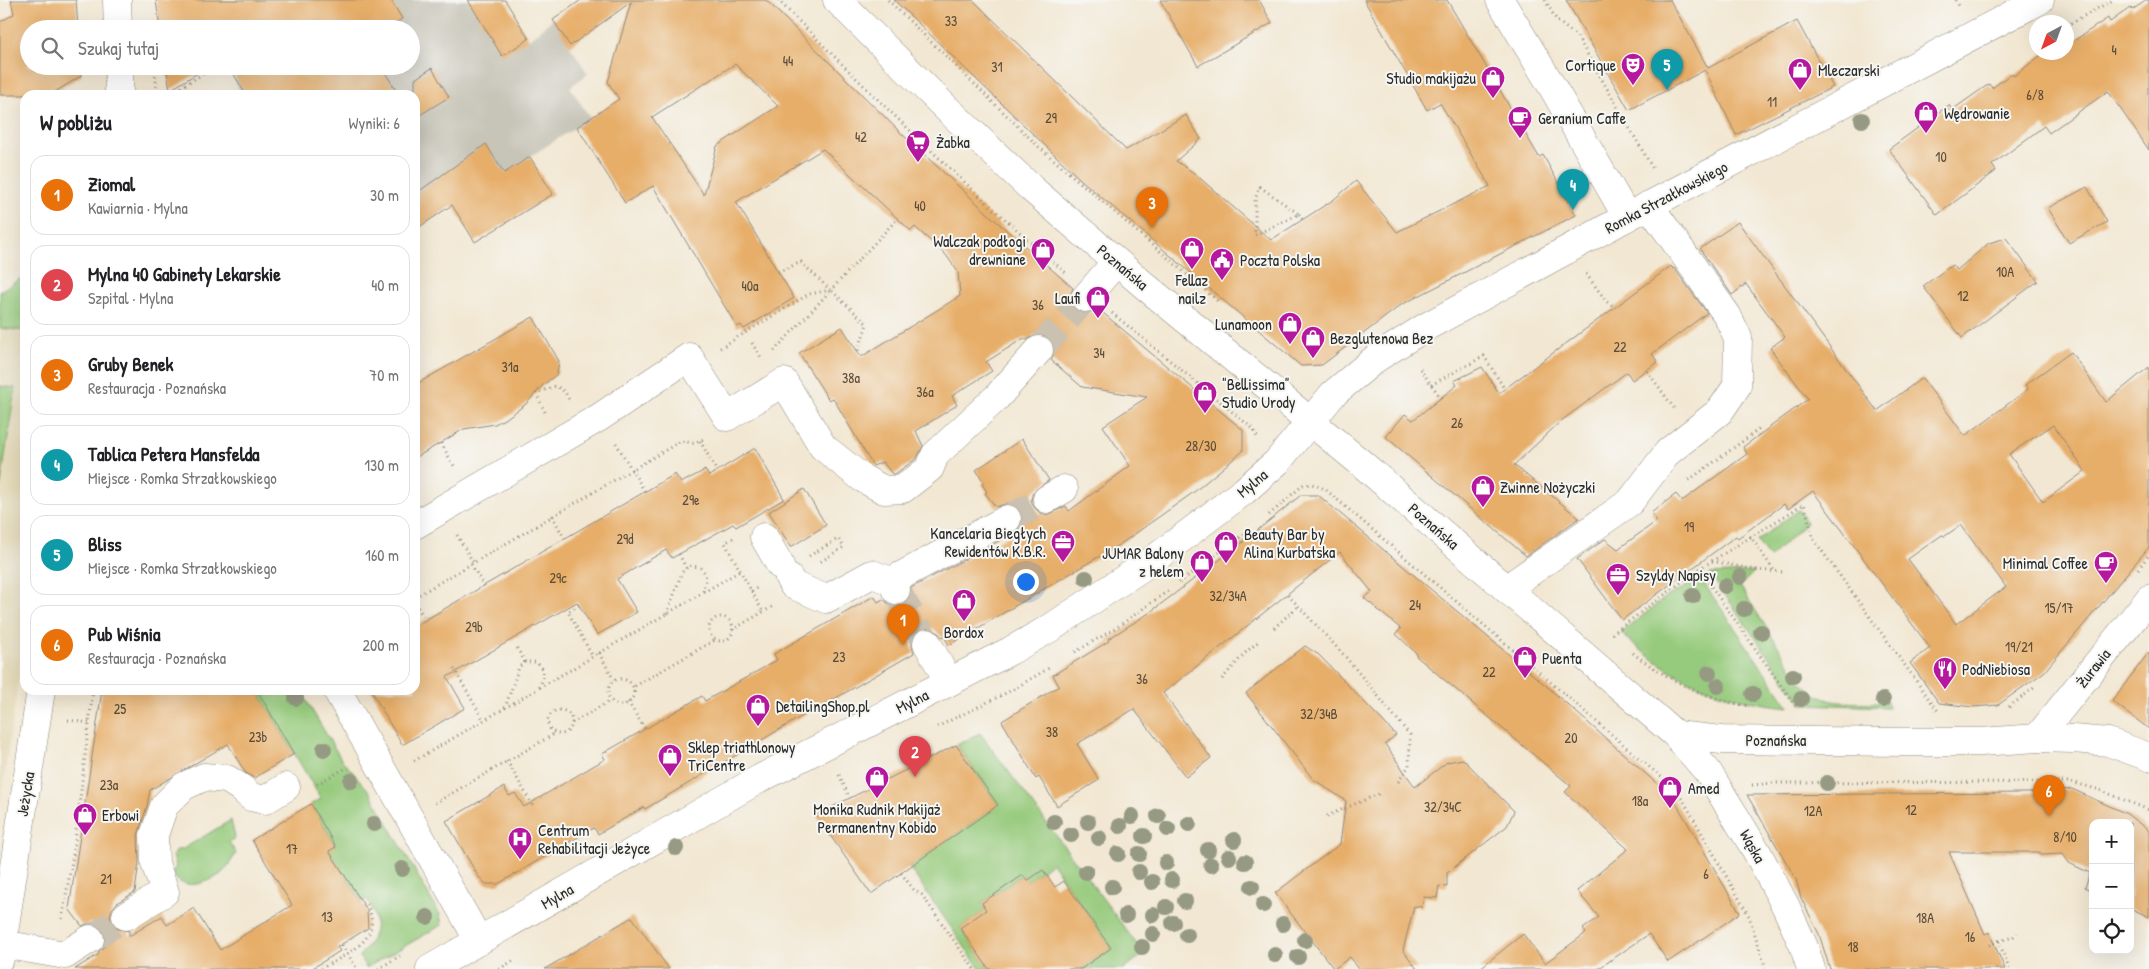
<!DOCTYPE html>
<html lang="pl">
<head>
<meta charset="utf-8">
<style>
  :root { --surface:#fff; --page:#f6f6f6; --text:#202124; --muted:#757577; --line:#e0e0e0; --accent:#ea580c }
  body { margin:0; font-family:"Patrick Hand",sans-serif; background:var(--page); color:var(--text) }
  .controls { position:absolute; right:15px; bottom:15px; display:grid; overflow:hidden; border-radius:10px; box-shadow:0 5px 20px #0002 }
  .controls button { width:45px; height:45px; display:grid; place-items:center; padding:0; border:0; border-bottom:1px solid var(--line); background:var(--surface); color:var(--text); font:25px sans-serif }
  .compass { position:absolute; left:2029px; top:15px; width:45px; height:45px; border-radius:50%; background:var(--surface); box-shadow:0 5px 20px #0002; rotate:221deg }
  .you { position:absolute; left:1025px; top:581px; width:18px; height:18px; margin:-12px; border:4px solid #fff; border-radius:50%; background:#1a73e8; box-shadow:0 0 0 8px #1a73e833 }
  .badge { display:grid; place-items:center; width:32px; height:32px; border-radius:50%; background:var(--accent); color:#fff; font-size:16px; font-weight:700 }
  .pin { position:absolute; translate:-50% -41px; filter:drop-shadow(0 1px 2px #0008) }
  .pin::after { content:''; position:absolute; top:26px; width:18px; height:15px; background:inherit; clip-path:polygon(0 0,100% 0,50% 100%) }
  .list { margin:0; padding:0; list-style:none }
  h2 { display:flex; justify-content:space-between; align-items:center; height:65px; margin:0; padding:0 20px; font-size:21px }
  h2 small { font-size:16px; font-weight:400; color:var(--muted) }
  .list li { display:grid; grid-template-columns:32px 1fr auto; gap:15px; align-items:center; box-sizing:border-box; height:80px; margin:0 10px 10px; padding:0 10px; border:1px solid var(--line); border-radius:15px }
  .list b { display:block; font-size:19px; white-space:nowrap }
  .list p { margin:0; font-size:16px; white-space:nowrap; color:var(--muted) }
  .list em { font-size:16px; font-style:normal; color:var(--muted) }
  .icon { flex:none; width:28px; height:28px; fill:none; stroke:currentColor; stroke-width:2; stroke-linecap:round; stroke-linejoin:round }
  .map { position:relative; flex:none; width:2149px; height:969px; overflow:hidden }
  .search { position:absolute; background:var(--surface); box-shadow:0 5px 20px #0002; left:20px; top:20px; width:400px; height:55px; display:flex; align-items:center; gap:12px; box-sizing:border-box; padding:0 18px; border-radius:28px; color:var(--muted); font-size:19px }
  .panel { position:absolute; background:var(--surface); box-shadow:0 5px 20px #0002; left:20px; top:90px; width:400px; height:605px; border-radius:15px }
  .map>svg:first-child { display:block }
  .built { fill:#e5daba }
  .industrial { fill:#c7c4b8 }
  .green { fill:#96ca7b; stroke:#607a53 }
  .building { fill:#e7ae69; fill-rule:evenodd }
  .lines { fill:none; stroke-linecap:round; stroke-linejoin:round }
  .minor-tunnel { stroke:#cac1b1; stroke-width:28; stroke-dasharray:28 14; stroke-linecap:butt }
  .minor-casing { stroke:#8e897e; stroke-width:29 }
  .path { stroke:#8e897e; stroke-width:3; stroke-dasharray:1 4; stroke-linecap:butt }
  .minor { stroke:#fff; stroke-width:28 }
  .tree { fill:#969a83 }
  .labels { text-anchor:middle; stroke-width:4; stroke-linejoin:round; paint-order:stroke }
  .number-label { font-size:14px; fill:#5a4c3a }
  .poi-label { font-size:16px; fill:#2b2b2b; stroke:#f6f6f2; text-anchor:start }
  .street-label { font-size:16px; fill:#2b2b2b; stroke:#f6f6f2 }
</style>
</head>
<body>
<div class="map">
<svg width="2149" height="969" viewBox="0 0 2149 969">
  <rect width="100%" height="100%" fill="#f6f6f2"/>
  <filter id="ink" filterUnits="userSpaceOnUse"><feTurbulence type="fractalNoise" baseFrequency=".02" numOctaves="2"/><feDisplacementMap in="SourceGraphic" scale="10" xChannelSelector="R" yChannelSelector="G"/><feConvolveMatrix kernelMatrix="1 2 1 2 8 2 1 2 1" color-interpolation-filters="sRGB"/></filter>
  <filter id="wash" filterUnits="userSpaceOnUse"><feTurbulence type="fractalNoise" baseFrequency=".0096" numOctaves="4" result="noise"/><feDisplacementMap in="SourceGraphic" scale="20" xChannelSelector="R" yChannelSelector="G"/><feGaussianBlur stdDeviation="1.12" result="paint"/><feColorMatrix in="noise" values="0 0 0 0 0 0 0 0 0 0 0 0 0 0 0 0 0 1.4 0 .05"/><feComposite in="paint" operator="in"/></filter>
  <g filter="url(#wash)">
    <rect width="100%" height="100%" fill="#f2e7d2"/>
    <!-- built -->
    <polygon class="built" points="0,328 25,331 25,635 0,804"/>
    <!-- industrial -->
    <polygon class="industrial" points="358,0 468,0 502,56 529,39 553,19 588,74 570,87 590,118 415,230 415,95 240,95 234,75 248,66 411,66 411,29 311,29"/>
    <!-- green -->
    <g class="green">
      <polygon points="25,276 25,331 0,328 0,291"/>
      <polygon points="0,386 15,388 0,490"/>
      <polygon points="1798,510 1802,513 1806,523 1769,558 1757,541"/>
      <path d="M1754 572 1740 586 1798 678C1824 708 1841 701 1877 703L1882 699 1881 693 1884 692 1889 707 1802 704 1710 574Z"/>
      <path d="M1701 579 1789 707C1720 700 1672 680 1621 633L1666 597Z"/>
      <path d="M257 690H300L341 759 370 792 440 915 442 925 366 968 359 956C377 938 381 922 367 899L362 902 329 851 336 846 311 804 321 799Z"/>
      <polygon points="980,733 1144,954 1123,969 1081,969 1111,948 1052,863 1027,881 1022,875 982,903 986,910 960,928 989,969 980,969 909,867 998,805 958,747 955,746"/>
      <path d="M231 820 235 838 229 842 236 853C232 860 228 867 222 873 209 883 181 893 172 873L176 866 173 856 177 850 183 849Z"/>
    </g>
    <g id="blocks">
      <!-- building -->
      <g class="building">
        <polygon points="11,0 76,0 78,29 29,29 29,66 80,66 81,76 50,95 0,95 0,22 14,14"/>
        <polygon points="156,0 391,0 402,19 386,29 160,29"/>
        <polygon points="468,0 505,0 529,39 502,56"/>
        <path d="M581 0H766L902 134 995 220 1073 288 1070 296V303L1074 309 1082 313H1090L1097 308 1243 430V451L1194 492 1122 543 949 645 944 636 942 637 934 629 927 627 920 629 914 635 911 642 914 653 817 709 816 708 645 809 644 807 598 834 594 828 498 884H486L478 876 446 821 504 787 509 796 515 793 524 807 605 759 602 754 702 696 705 701 777 660 774 654 874 596 878 602 883 599 888 604 895 606 903 604 910 598 911 588 1014 533 1020 528 1023 520 1020 511 1016 506 1008 503 996 507 985 493 987 492 982 484 984 482 976 470 1022 439 1049 480 1033 492 1031 500 1034 507 1040 513 1047 515 1066 506 1069 511 1130 466 1103 426 1147 397 1082 387 1051 360 1054 353V346L1050 339 1043 335H1035L1027 340 1024 338 986 362 992 371 952 396 957 405 916 431 923 446 917 458 895 474H892L883 462 873 466 833 398 829 400 799 353 842 327 861 357 960 296 958 272 946 255 915 227 911 231 823 149 736 202 794 298 744 329 741 325 737 327 653 186 625 203 577 127 619 99 608 82 631 2 570 46 553 20ZM735 64 778 106 717 146 704 195 652 117Z"/>
        <polygon points="894,0 973,0 1126,150 1186,115 1201,139 1176,161 1194,173 1271,240 1333,200 1356,181 1397,232 1490,186 1440,103 1427,110 1364,0 1447,0 1539,157 1543,155 1576,215 1401,305 1322,365 1301,366 1081,180"/>
        <polygon points="1160,0 1259,0 1272,23 1198,66"/>
        <polygon points="1566,0 1670,0 1708,68 1797,21 1833,87 1736,135 1705,70 1629,110"/>
        <polygon points="2147,0 2149,0 2149,150 2108,91 2049,133 2044,126 1992,165 1996,171 1937,215 1889,149 1949,105 1952,110 1989,84 1992,88 2012,73 2014,76 2045,52 2066,52 2066,43 2071,40 2072,42 2108,18 2110,22 2131,7 2132,10"/>
        <polygon points="166,66 209,66 170,90"/>
        <polygon points="229,66 381,66 399,95 246,95"/>
        <polygon points="432,68 449,97 415,118 415,79"/>
        <polygon points="486,144 504,173 530,157 553,194 475,242 452,205 415,230 415,194"/>
        <polygon points="2087,187 2107,222 2069,243 2048,208"/>
        <path d="M1738 222 1877 411 1922 378 1965 436 2028 389 2025 385 2071 352 2106 402 2149 367V547L2044 672 1998 705 1973 707 1939 703 1910 663 1930 648 1813 491 1788 509 1784 504 1738 538 1736 536 1622 620 1577 559 1605 539 1618 549 1657 521 1651 513 1676 494 1682 501 1747 454 1743 447 1808 399 1770 348 1785 337 1746 284 1732 295 1700 249ZM2053 425 2085 471 2043 502 2009 454ZM1961 525 2006 587 1956 624 1908 559 1942 535 1945 536Z"/>
        <polygon points="2006,238 2038,281 1962,338 1923,286 1952,265 1957,270 1989,243"/>
        <polygon points="1671,266 1673,269 1674,268 1707,313 1652,354 1658,362 1632,380 1627,372 1561,421 1514,465 1579,518 1526,556 1386,437 1405,414 1413,420 1457,385 1454,381 1482,367 1499,393"/>
        <polygon points="533,317 559,361 557,374 542,386 526,404 508,417 495,424 464,429 415,458 415,385"/>
        <polygon points="755,448 784,499 736,527 733,524 672,558 666,550 617,579 637,612 597,635 577,602 447,677 465,708 402,745 371,690 415,690 415,626 675,474 681,483 705,470 709,476"/>
        <polygon points="804,489 826,525 791,547 769,512"/>
        <polygon points="1301,495 1318,495 1550,689 1673,798 1740,913 1668,962 1649,934 1598,969 1479,969 1523,934 1545,963 1586,933 1583,929 1599,917 1577,891 1628,849 1565,792 1571,786 1416,656 1417,654 1396,634 1401,629 1364,598 1372,592 1340,552 1163,693 1211,758 1186,777 1134,709 1077,744 1099,780 1057,806 1039,777 1036,779 1002,721 1059,686 1053,675 1109,641 1108,639 1149,613 1243,542"/>
        <polygon points="1305,646 1319,655 1396,735 1385,744 1415,787 1447,762 1463,759 1514,811 1507,826 1447,873 1447,887 1439,886 1437,898 1424,897 1422,907 1414,906 1403,950 1417,969 1359,969 1350,957 1334,969 1275,893 1340,844 1346,801 1313,779 1246,693"/>
        <polygon points="2149,652 2149,729 2112,701"/>
        <polygon points="102,690 257,690 294,754 254,778 245,772 228,744 150,790 147,806 138,835 139,862 135,892 117,903 112,909 110,916 112,924 118,929 129,931 129,936 162,916 167,925 194,908 220,950 292,905 252,840 311,804 336,847 329,851 367,910 368,928 337,947 340,951 311,969 75,969 99,954 98,952 104,947 106,939 103,931 98,925 90,923 82,926 69,909"/>
        <polygon points="956,745 998,805 871,894 816,815"/>
        <polygon points="2072,789 2127,814 2149,831 2149,917 2130,908 2130,823 2093,823 2093,891 2085,887 2090,873 2069,863 2063,854 2040,855 2040,852 1949,852 1985,934 1989,932 2005,969 1830,969 1819,934 1801,898 1796,879 1747,795 2028,793"/>
        <polygon points="1043,870 1055,887 1064,881 1111,948 1081,969 989,969 960,928 986,910 982,903 1023,875 1027,881"/>
        <polygon points="632,917 669,969 545,969"/>
      </g>
    </g>
  </g>
  <g filter="url(#ink)">
    <use href="#blocks" fill-opacity="0" stroke="#8e897e" stroke-width="1"/>
    <g class="lines">
      <!-- minor-tunnel -->
      <g class="minor-tunnel">
        <polyline points="1039,350 1085,298"/>
        <polyline points="1007,519 1047,499"/>
        <polyline points="896,590 927,643"/>
        <polyline points="90,939 126,916"/>
      </g>
      <defs>
        <g id="minor">
          <polyline points="117,0 118,29"/>
          <polyline points="837,0 944,106 1032,189 1145,286 1361,463 1676,735 1708,772 1757,852 1786,907 1804,947 1811,969"/>
          <polyline points="1500,0 1553,88 1627,217"/>
          <polyline points="119,95 119,66"/>
          <polyline points="1085,298 1116,262"/>
          <polyline points="1047,499 1064,489"/>
          <polyline points="415,525 600,417 689,357 727,417 784,382 823,447 862,478 884,490 903,489 930,468 935,455 997,397 1039,350"/>
          <polyline points="764,537 780,565"/>
          <polyline points="789,578 793,585 826,599 872,574 891,581 896,590"/>
          <polyline points="891,581 1007,519"/>
          <polyline points="1506,589 1630,502 1668,452 1720,411 1737,386 1738,338 1727,315 1649,205"/>
          <polyline points="927,643 949,682"/>
          <polyline points="337,690 479,941"/>
          <polyline points="1676,735 1722,740 1903,742 1981,742 2037,738 2073,739 2108,742 2149,757"/>
          <polyline points="2037,738 2149,599"/>
          <polyline points="126,916 165,892 155,863 154,835 164,806 184,786 204,777 227,779 241,788 251,797 265,800 286,787"/>
          <polyline points="2,944 65,955 90,939"/>
          <polyline points="0,958 41,690"/>
          <polyline points="430,969 761,778 1010,651 1052,627 1153,560 1244,491 1277,462 1333,394 1375,359 1424,328 1627,217 2040,0"/>
        </g>
      </defs>
      <!-- minor casing -->
      <use href="#minor" class="minor-casing"/>
      <!-- path -->
      <g class="path">
        <path d="M778 0C871 94 965 186 1066 273"/>
        <polyline points="888,0 1039,147 1220,303"/>
        <polyline points="1545,0 1557,21 1577,36 1653,169"/>
        <polyline points="1955,0 1958,6"/>
        <polyline points="2066,24 2071,23 2113,0"/>
        <polyline points="154,66 158,95"/>
        <polyline points="168,95 216,66"/>
        <polygon points="1260,187 1299,214 1255,235 1255,199"/>
        <polyline points="1299,214 1302,219"/>
        <polyline points="778,272 801,262 830,290"/>
        <polyline points="1586,274 1607,302 1615,307"/>
        <polyline points="1112,313 1252,428 1257,437"/>
        <polyline points="752,343 762,359"/>
        <polyline points="720,348 809,294 831,290 897,219"/>
        <polyline points="774,351 831,290 867,324 858,351"/>
        <polyline points="1420,369 1441,398"/>
        <polyline points="1647,371 1674,408"/>
        <polyline points="1431,385 1484,356 1504,388"/>
        <polyline points="545,412 536,393 556,386 565,392 569,400"/>
        <polyline points="700,441 717,471"/>
        <polyline points="441,443 454,466"/>
        <polyline points="616,443 645,492"/>
        <polyline points="1689,480 1761,428"/>
        <polyline points="1269,515 1303,485 1312,484 1325,489 1667,782 1683,800 1749,916 1766,969"/>
        <polyline points="552,516 565,539"/>
        <polyline points="457,535 473,562"/>
        <polyline points="1750,536 1775,572"/>
        <polyline points="733,538 725,543 763,612"/>
        <polyline points="1239,538 1243,542"/>
        <polyline points="679,554 686,568"/>
        <polyline points="809,556 838,539 844,547 820,562"/>
        <polyline points="1712,561 1756,570 1783,572"/>
        <polyline points="471,564 484,586"/>
        <polyline points="1699,569 1804,504 1814,540 1938,711"/>
        <polyline points="2138,569 2149,555"/>
        <polyline points="1179,583 1250,529"/>
        <polyline points="751,591 759,587"/>
        <polyline points="1288,595 1344,655 1410,735 1409,766 1398,782"/>
        <polyline points="415,597 681,441 693,443 704,439"/>
        <polyline points="415,603 425,620"/>
        <polyline points="579,605 568,612 593,657"/>
        <path d="M667 614 682 572 689 566 699 567C709 574 706 582 703 592"/>
        <circle cx="721" cy="629" r="12"/>
        <polyline points="1274,628 1298,606"/>
        <polyline points="732,630 772,607"/>
        <polyline points="1612,634 1699,569 1797,708"/>
        <polyline points="517,648 525,662"/>
        <polyline points="1075,652 1116,628 1168,591"/>
        <polyline points="599,653 614,680"/>
        <path d="M1633 653C1667 680 1707 699 1749 706"/>
        <polyline points="454,669 484,721"/>
        <circle cx="621" cy="692" r="13"/>
        <polyline points="1222,679 1244,654 1259,641"/>
        <polyline points="635,686 715,640"/>
        <polyline points="628,702 645,729"/>
        <polyline points="2009,707 2034,688"/>
        <polyline points="505,708 519,667 525,662 536,662 543,669 543,678 539,689"/>
        <circle cx="560" cy="722" r="12"/>
        <polyline points="68,720 89,723"/>
        <polyline points="572,723 610,701"/>
        <polyline points="937,727 1012,690 1049,668"/>
        <polyline points="414,761 740,571"/>
        <polyline points="507,761 533,806"/>
        <polyline points="839,775 850,798"/>
        <polyline points="317,784 346,768"/>
        <polyline points="1752,785 1773,783 2071,782 2097,789 2149,810"/>
        <polyline points="435,803 556,733"/>
        <polyline points="1327,816 1381,793"/>
        <polyline points="901,873 914,890 922,895 974,969"/>
        <polyline points="62,919 74,849 93,690"/>
        <polyline points="1999,941 2013,937 2017,933"/>
        <polyline points="342,945 357,969"/>
        <polyline points="1989,945 1999,941 2009,969"/>
        <path d="M321 969C347 953 386 940 366 903"/>
        <polyline points="378,969 400,956"/>
        <polyline points="499,969 516,959"/>
      </g>
      <!-- minor -->
      <use href="#minor" class="minor"/>
    </g>
    <!-- trees -->
    <g class="tree">
      <circle cx="1862" cy="120" r="8"/>
      <circle cx="1740" cy="577" r="8"/>
      <circle cx="1086" cy="578" r="8"/>
      <circle cx="1725" cy="586" r="8"/>
      <circle cx="1693" cy="596" r="8"/>
      <circle cx="1744" cy="609" r="8"/>
      <circle cx="1761" cy="632" r="8"/>
      <circle cx="1709" cy="673" r="8"/>
      <circle cx="1793" cy="676" r="8"/>
      <circle cx="1718" cy="686" r="8"/>
      <circle cx="1753" cy="694" r="8"/>
      <circle cx="296" cy="698" r="8"/>
      <circle cx="1801" cy="699" r="8"/>
      <circle cx="1883" cy="700" r="8"/>
      <circle cx="324" cy="749" r="8"/>
      <circle cx="351" cy="781" r="8"/>
      <circle cx="1827" cy="783" r="8"/>
      <circle cx="1132" cy="816" r="8"/>
      <circle cx="1158" cy="816" r="8"/>
      <circle cx="1054" cy="822" r="8"/>
      <circle cx="1088" cy="822" r="8"/>
      <circle cx="374" cy="824" r="8"/>
      <circle cx="1189" cy="824" r="8"/>
      <circle cx="1120" cy="826" r="8"/>
      <circle cx="1168" cy="829" r="8"/>
      <circle cx="1071" cy="835" r="8"/>
      <circle cx="1144" cy="836" r="8"/>
      <circle cx="1099" cy="838" r="8"/>
      <circle cx="1234" cy="840" r="8"/>
      <circle cx="676" cy="848" r="8"/>
      <circle cx="1208" cy="850" r="8"/>
      <circle cx="1118" cy="854" r="8"/>
      <circle cx="1139" cy="854" r="8"/>
      <circle cx="1229" cy="857" r="8"/>
      <circle cx="1245" cy="862" r="8"/>
      <circle cx="1166" cy="863" r="8"/>
      <circle cx="1211" cy="865" r="8"/>
      <circle cx="402" cy="869" r="8"/>
      <circle cx="1086" cy="872" r="8"/>
      <circle cx="1139" cy="872" r="8"/>
      <circle cx="1172" cy="880" r="8"/>
      <circle cx="1152" cy="882" r="8"/>
      <circle cx="1112" cy="887" r="8"/>
      <circle cx="1252" cy="887" r="8"/>
      <circle cx="1185" cy="901" r="8"/>
      <circle cx="1263" cy="905" r="8"/>
      <circle cx="1166" cy="907" r="8"/>
      <circle cx="1126" cy="915" r="8"/>
      <circle cx="1153" cy="915" r="8"/>
      <circle cx="427" cy="917" r="8"/>
      <circle cx="1173" cy="923" r="8"/>
      <circle cx="1283" cy="924" r="8"/>
      <circle cx="1153" cy="934" r="8"/>
      <circle cx="1187" cy="935" r="8"/>
      <circle cx="1305" cy="940" r="8"/>
      <circle cx="1142" cy="947" r="8"/>
      <circle cx="1275" cy="955" r="8"/>
      <circle cx="1298" cy="957" r="8"/>
    </g>
  </g>
  <!-- icons -->
  <defs>
    <symbol id="theatre-pin" viewBox="-11 -11 22 30"><path d="M0 17L-7.5 6A9.5 9.5 0 1 1 7.5 6Z" fill="#b5179e" stroke="#f6f6f2"/><path d="M-5-5.5Q0-4 5-5.5V0Q5 5 0 6Q-5 5-5 0ZM-3.3-2.5H-1v1.5H-3.3ZM1-2.5H3.3v1.5H1ZM-2.8 1Q0 5.5 2.8 1Z" fill="#fff"/></symbol>
    <symbol id="shop-pin" viewBox="-11 -11 22 30"><path d="M0 17L-7.5 6A9.5 9.5 0 1 1 7.5 6Z" fill="#b5179e" stroke="#f6f6f2"/><path d="M-5-2.5h2.3a2.7 3.5 0 0 1 5.4 0H5L5.5 6h-11ZM-1.5-2.5h3a1.5 2.3 0 0 0-3 0Z" fill="#fff"/></symbol>
    <symbol id="cafe-pin" viewBox="-11 -11 22 30"><path d="M0 17L-7.5 6A9.5 9.5 0 1 1 7.5 6Z" fill="#b5179e" stroke="#f6f6f2"/><path d="M-5.5-4.5H6V0H3Q3 3.5 0 3.5H-2.5Q-5.5 3.5-5.5 0ZM3-3.2v2h1.7v-2ZM-6 4.5H4V6H-6Z" fill="#fff"/></symbol>
    <symbol id="supermarket-pin" viewBox="-11 -11 22 30"><path d="M0 17L-7.5 6A9.5 9.5 0 1 1 7.5 6Z" fill="#b5179e" stroke="#f6f6f2"/><path d="M-6-5.5h2.5l.6 2H6L4.5 2H-2.5L-4.4-4H-6ZM-1.5 3.2a1.3 1.3 0 1 0 .1 0ZM3 3.2a1.3 1.3 0 1 0 .1 0Z" fill="#fff"/></symbol>
    <symbol id="civic-pin" viewBox="-11 -11 22 30"><path d="M0 17L-7.5 6A9.5 9.5 0 1 1 7.5 6Z" fill="#b5179e" stroke="#f6f6f2"/><path d="M-.6-6.5H3V-4.5H.6V-3L4-1V1h2V6H-6V1h2V-1L-.6-3ZM-1.2 2.5V6h2.4V2.5Z" fill="#fff"/></symbol>
    <symbol id="office-pin" viewBox="-11 -11 22 30"><path d="M0 17L-7.5 6A9.5 9.5 0 1 1 7.5 6Z" fill="#b5179e" stroke="#f6f6f2"/><path d="M-6-3h4V-5.5h4V-3h4V5H-6ZM-1-4.5V-3h2v-1.5ZM-6 0V1H6V0Z" fill="#fff"/></symbol>
    <symbol id="restaurant-pin" viewBox="-11 -11 22 30"><path d="M0 17L-7.5 6A9.5 9.5 0 1 1 7.5 6Z" fill="#b5179e" stroke="#f6f6f2"/><path d="M-5-6h1v4h1v-4h1v4h1v-4h1v5L-1.5 .5V6h-2V.5L-5-1ZM5-6V6H3V1.5H1.5Q1.5-4 5-6Z" fill="#fff"/></symbol>
    <symbol id="hospital-pin" viewBox="-11 -11 22 30"><path d="M0 17L-7.5 6A9.5 9.5 0 1 1 7.5 6Z" fill="#b5179e" stroke="#f6f6f2"/><path d="M-5-5h3v3.5h4V-5h3V5h-3V1.5h-4V5h-3Z" fill="#fff"/></symbol>
  </defs>
  <g fill-rule="evenodd">
    <use href="#theatre-pin" x="1619" y="51" width="28" height="38"/>
    <use href="#shop-pin" x="1786" y="56" width="28" height="38"/>
    <use href="#shop-pin" x="1479" y="64" width="28" height="38"/>
    <use href="#shop-pin" x="1912" y="99" width="28" height="38"/>
    <use href="#cafe-pin" x="1506" y="104" width="28" height="38"/>
    <use href="#supermarket-pin" x="904" y="128" width="28" height="38"/>
    <use href="#shop-pin" x="1178" y="235" width="28" height="38"/>
    <use href="#shop-pin" x="1029" y="236" width="28" height="38"/>
    <use href="#civic-pin" x="1208" y="246" width="28" height="38"/>
    <use href="#shop-pin" x="1084" y="284" width="28" height="38"/>
    <use href="#shop-pin" x="1276" y="310" width="28" height="38"/>
    <use href="#shop-pin" x="1299" y="324" width="28" height="38"/>
    <use href="#shop-pin" x="1191" y="379" width="28" height="38"/>
    <use href="#shop-pin" x="1469" y="473" width="28" height="38"/>
    <use href="#office-pin" x="1049" y="528" width="28" height="38"/>
    <use href="#shop-pin" x="1212" y="529" width="28" height="38"/>
    <use href="#shop-pin" x="1188" y="548" width="28" height="38"/>
    <use href="#cafe-pin" x="2092" y="549" width="28" height="38"/>
    <use href="#office-pin" x="1604" y="561" width="28" height="38"/>
    <use href="#shop-pin" x="950" y="587" width="28" height="38"/>
    <use href="#shop-pin" x="1511" y="644" width="28" height="38"/>
    <use href="#restaurant-pin" x="1931" y="655" width="28" height="38"/>
    <use href="#shop-pin" x="744" y="692" width="28" height="38"/>
    <use href="#shop-pin" x="656" y="742" width="28" height="38"/>
    <use href="#shop-pin" x="863" y="764" width="28" height="38"/>
    <use href="#shop-pin" x="1656" y="774" width="28" height="38"/>
    <use href="#shop-pin" x="71" y="801" width="28" height="38"/>
    <use href="#hospital-pin" x="506" y="825" width="28" height="38"/>
  </g>
  <g class="labels">
    <!-- number labels -->
    <g class="number-label">
      <text x="951" y="26">33</text>
      <text x="2114" y="55">4</text>
      <text x="788" y="66">44</text>
      <text x="997" y="72">31</text>
      <text x="2035" y="100">6/8</text>
      <text x="1772" y="107">11</text>
      <text x="1051" y="123">29</text>
      <text x="861" y="142">42</text>
      <text x="1941" y="162">10</text>
      <text x="920" y="211">40</text>
      <text x="2005" y="277">10A</text>
      <text x="750" y="291">40a</text>
      <text x="1963" y="301">12</text>
      <text x="1038" y="310">36</text>
      <text x="1620" y="352">22</text>
      <text x="1099" y="358">34</text>
      <text x="510" y="372">31a</text>
      <text x="851" y="383">38a</text>
      <text x="925" y="397">36a</text>
      <text x="1457" y="428">26</text>
      <text x="1201" y="451">28/30</text>
      <text x="691" y="505">29e</text>
      <text x="1689" y="532">19</text>
      <text x="625" y="544">29d</text>
      <text x="558" y="583">29c</text>
      <text x="1228" y="601">32/34A</text>
      <text x="1415" y="610">24</text>
      <text x="2059" y="613">15/17</text>
      <text x="474" y="632">29b</text>
      <text x="2019" y="652">19/21</text>
      <text x="839" y="662">23</text>
      <text x="1489" y="677">22</text>
      <text x="1142" y="684">36</text>
      <text x="120" y="714">25</text>
      <text x="1319" y="719">32/34B</text>
      <text x="1052" y="737">38</text>
      <text x="258" y="742">23b</text>
      <text x="1571" y="743">20</text>
      <text x="109" y="790">23a</text>
      <text x="1640" y="806">18a</text>
      <text x="1443" y="812">32/34C</text>
      <text x="1911" y="815">12</text>
      <text x="1813" y="816">12A</text>
      <text x="2065" y="842">8/10</text>
      <text x="292" y="854">17</text>
      <text x="1706" y="879">6</text>
      <text x="106" y="884">21</text>
      <text x="327" y="922">13</text>
      <text x="1925" y="923">18A</text>
      <text x="1970" y="942">16</text>
      <text x="1853" y="952">18</text>
    </g>
    <!-- poi labels -->
    <g class="poi-label">
      <text x="1616" y="71" text-anchor="end">Cortique</text>
      <text x="1818" y="76">Mleczarski</text>
      <text x="1476" y="84" text-anchor="end">Studio makijażu</text>
      <text x="1944" y="119">Wędrowanie</text>
      <text x="1538" y="124">Geranium Caffe</text>
      <text x="936" y="148">Żabka</text>
      <text x="1026" y="247" text-anchor="end">Walczak podłogi<tspan x="1026" dy="18">drewniane</tspan></text>
      <text x="1240" y="266">Poczta Polska</text>
      <text x="1192" y="286" text-anchor="middle">Fellaz<tspan x="1192" dy="18">nailz</tspan></text>
      <text x="1080" y="304" text-anchor="end">Laufi</text>
      <text x="1272" y="330" text-anchor="end">Lunamoon</text>
      <text x="1330" y="344">Bezglutenowa Bez</text>
      <text x="1222" y="390">"Bellissima"<tspan x="1222" dy="18">Studio Urody</tspan></text>
      <text x="1500" y="493">Zwinne Nożyczki</text>
      <text x="1046" y="539" text-anchor="end">Kancelaria Biegłych<tspan x="1046" dy="18">Rewidentów K.B.R.</tspan></text>
      <text x="1244" y="540">Beauty Bar by<tspan x="1244" dy="18">Alina Kurbatska</tspan></text>
      <text x="1184" y="559" text-anchor="end">JUMAR Balony<tspan x="1184" dy="18">z helem</tspan></text>
      <text x="2088" y="569" text-anchor="end">Minimal Coffee</text>
      <text x="1636" y="581">Szyldy Napisy</text>
      <text x="964" y="638" text-anchor="middle">Bordox</text>
      <text x="1542" y="664">Puenta</text>
      <text x="1962" y="675">PodNiebiosa</text>
      <text x="776" y="712">DetailingShop.pl</text>
      <text x="688" y="753">Sklep triathlonowy<tspan x="688" dy="18">TriCentre</tspan></text>
      <text x="1688" y="794">Amed</text>
      <text x="877" y="815" text-anchor="middle">Monika Rudnik Makijaż<tspan x="877" dy="18">Permanentny Kobido</tspan></text>
      <text x="102" y="821">Erbowi</text>
      <text x="538" y="836">Centrum<tspan x="538" dy="18">Rehabilitacji Jeżyce</tspan></text>
    </g>
    <!-- street labels -->
    <g class="street-label">
      <text transform="translate(1666 197) rotate(-28)" y="6">Romka Strzałkowskiego</text>
      <text transform="translate(1123 267) rotate(40)" y="6">Poznańska</text>
      <text transform="translate(1252 483) rotate(-40)" y="6">Mylna</text>
      <text transform="translate(1434 526) rotate(41)" y="6">Poznańska</text>
      <text transform="translate(2093 668) rotate(-52)" y="6">Żurawia</text>
      <text transform="translate(912 701) rotate(-27)" y="6">Mylna</text>
      <text x="1776" y="746">Poznańska</text>
      <text transform="translate(25 794) rotate(-81)" y="6">Jeżycka</text>
      <text transform="translate(1753 846) rotate(61)" y="6">Wąska</text>
      <text transform="translate(557 896) rotate(-30)" y="6">Mylna</text>
    </g>
  </g>
</svg>
<div class="controls">
<button>+</button>
<button>−</button>
<button><svg class="icon" aria-label="locate" viewBox="0 0 24 24"><circle cx="12" cy="12" r="6"/><path d="M12 2v4M12 18v4M2 12h4M18 12h4"/></svg></button>
</div>
<svg class="compass" viewBox="-18 -18 36 36"><path d="M0-13l5 13h-10z" fill="#e53935"/><path d="M0 13l5-13h-10z" fill="#757577"/></svg>
<div class="you"></div>
<div class="pin badge" style="left:903px;top:645px;background:#e8710a">1</div>
<div class="pin badge" style="left:915px;top:777px;background:#e0444e">2</div>
<div class="pin badge" style="left:1152px;top:228px;background:#e8710a">3</div>
<div class="pin badge" style="left:1573px;top:210px;background:#0f9aa8">4</div>
<div class="pin badge" style="left:1667px;top:90px;background:#0f9aa8">5</div>
<div class="pin badge" style="left:2049px;top:816px;background:#e8710a">6</div>
<div class="search"><svg class="icon" aria-label="search" viewBox="0 0 24 24"><circle cx="10" cy="10" r="6"/><path d="M15 15l6 6"/></svg>Szukaj tutaj</div>
<section class="panel">
<h2>W pobliżu<small>Wyniki: 6</small></h2>
<ul class="list">
<li><span class="badge" style="background:#e8710a">1</span><div><b>Ziomal</b><p>Kawiarnia · Mylna</p></div><em>30 m</em></li>
<li><span class="badge" style="background:#e0444e">2</span><div><b>Mylna 40 Gabinety Lekarskie</b><p>Szpital · Mylna</p></div><em>40 m</em></li>
<li><span class="badge" style="background:#e8710a">3</span><div><b>Gruby Benek</b><p>Restauracja · Poznańska</p></div><em>70 m</em></li>
<li><span class="badge" style="background:#0f9aa8">4</span><div><b>Tablica Petera Mansfelda</b><p>Miejsce · Romka Strzałkowskiego</p></div><em>130 m</em></li>
<li><span class="badge" style="background:#0f9aa8">5</span><div><b>Bliss</b><p>Miejsce · Romka Strzałkowskiego</p></div><em>160 m</em></li>
<li><span class="badge" style="background:#e8710a">6</span><div><b>Pub Wiśnia</b><p>Restauracja · Poznańska</p></div><em>200 m</em></li>
</ul>
</section>
</div>
</body>
</html>
